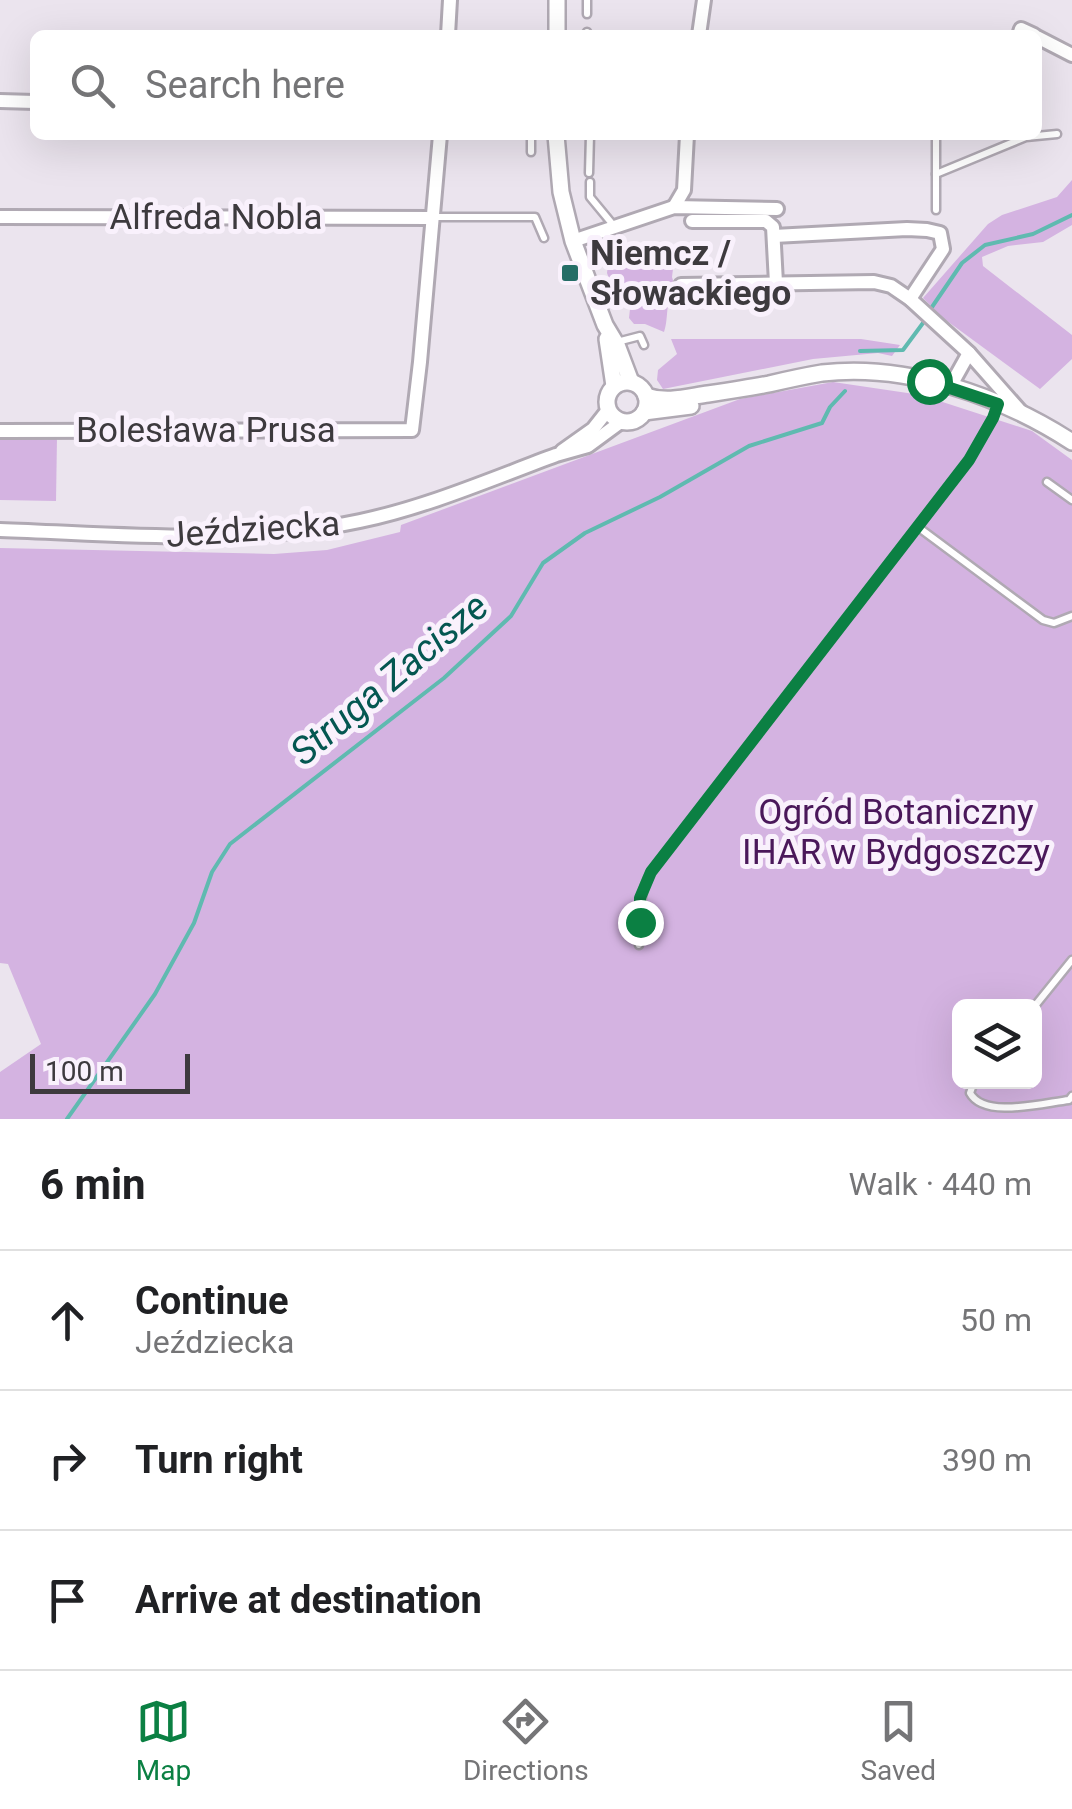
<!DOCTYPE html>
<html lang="en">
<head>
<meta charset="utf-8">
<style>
  :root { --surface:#fff; --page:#f2f2f2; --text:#202124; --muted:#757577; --line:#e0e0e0; --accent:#0b8043 }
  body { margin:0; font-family:Roboto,sans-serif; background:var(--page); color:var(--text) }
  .controls { position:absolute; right:30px; bottom:30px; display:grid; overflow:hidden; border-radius:15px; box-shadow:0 10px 40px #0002 }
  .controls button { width:90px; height:90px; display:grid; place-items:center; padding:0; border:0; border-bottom:2px solid var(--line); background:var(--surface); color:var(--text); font:50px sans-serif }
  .scale { position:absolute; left:30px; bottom:25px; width:160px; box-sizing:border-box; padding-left:10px; border:5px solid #3d3a3e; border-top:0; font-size:28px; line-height:35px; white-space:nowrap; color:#3d3a3e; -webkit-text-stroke:8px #f9f1fc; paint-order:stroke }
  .stop { position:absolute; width:30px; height:30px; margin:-22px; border:8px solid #0b8043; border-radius:50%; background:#fff }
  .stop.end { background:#0b8043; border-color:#fff; box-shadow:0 2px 10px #0008 }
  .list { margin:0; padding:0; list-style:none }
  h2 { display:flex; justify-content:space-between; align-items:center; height:130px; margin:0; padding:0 40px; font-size:42px }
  h2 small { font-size:32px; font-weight:400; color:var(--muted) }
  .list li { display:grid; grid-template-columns:65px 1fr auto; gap:30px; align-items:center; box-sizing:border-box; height:140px; padding:0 40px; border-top:2px solid var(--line) }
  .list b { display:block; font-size:38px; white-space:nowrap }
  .list p { margin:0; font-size:32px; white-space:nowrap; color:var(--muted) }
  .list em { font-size:32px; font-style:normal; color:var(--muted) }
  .icon { flex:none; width:55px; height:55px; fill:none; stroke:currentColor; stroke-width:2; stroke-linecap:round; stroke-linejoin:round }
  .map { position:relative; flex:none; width:1072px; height:1119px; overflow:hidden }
  .search { position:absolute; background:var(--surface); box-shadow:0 10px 40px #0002; left:30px; right:30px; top:30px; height:110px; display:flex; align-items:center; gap:25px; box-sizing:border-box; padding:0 35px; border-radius:15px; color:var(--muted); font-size:38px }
  .sheet { height:550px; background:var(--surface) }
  nav { display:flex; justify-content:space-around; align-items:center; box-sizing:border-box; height:140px; border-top:2px solid var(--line); background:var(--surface); font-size:28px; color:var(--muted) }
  nav a { display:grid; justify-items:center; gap:5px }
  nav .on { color:var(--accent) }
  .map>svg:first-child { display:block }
  .green { fill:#d4b3e1; fill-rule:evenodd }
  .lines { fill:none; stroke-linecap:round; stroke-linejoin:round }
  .stream { stroke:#5fbab0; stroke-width:4 }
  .service-casing { stroke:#b0a9b3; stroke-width:11 }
  .minor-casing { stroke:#b0a9b3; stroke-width:18 }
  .tertiary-casing { stroke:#b0a9b3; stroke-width:20 }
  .service { stroke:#fff; stroke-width:6 }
  .minor { stroke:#fff; stroke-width:12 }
  .tertiary { stroke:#fff; stroke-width:15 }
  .route { stroke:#0b8043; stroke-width:12 }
  .poi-dot { fill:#246d66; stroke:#f9f1fc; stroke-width:4 }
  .labels { text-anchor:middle; stroke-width:10; stroke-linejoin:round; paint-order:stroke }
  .street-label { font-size:35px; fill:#3d3a3e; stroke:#f9f1fc }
  .poi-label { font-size:35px; font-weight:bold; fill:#3d3a3e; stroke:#f9f1fc; text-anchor:start }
  .park-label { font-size:35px; fill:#4a185a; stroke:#f9f1fc }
  .water-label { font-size:38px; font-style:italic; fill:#045751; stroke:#f9f1fc }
</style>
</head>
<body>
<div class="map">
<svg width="1072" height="1119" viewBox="0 0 1072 1119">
  <rect width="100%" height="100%" fill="#ebe4ee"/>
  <!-- green -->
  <g class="green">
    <polygon points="1072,180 1072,225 1043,242 1008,246 982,257 983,266 1072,335 1072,359 1040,389 943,318 923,298 988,224 1002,215 1057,197"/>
    <path d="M608 241C631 244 643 254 667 248L675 253 672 277 675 287C665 297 669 319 664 332L645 324H634L629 318 630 309 628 305 615 295 607 273 608 264 593 251 594 247Z"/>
    <polygon points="671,339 861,339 900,345 892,356 878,353 813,359 663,389 657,380 658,370 677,354"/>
    <path d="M833 382 921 395 1032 431 1072 460V1119H0V1072L41 1044 8 964 0 963V548L274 554 327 550 400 532 401 525 740 399ZM960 1006H1034V1082H960Z"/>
    <polygon points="0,438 57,438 56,501 0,500"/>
  </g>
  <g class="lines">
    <!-- stream -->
    <g class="stream">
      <polyline points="932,307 962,263 985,245 1033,234 1072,215"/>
      <polyline points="860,351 903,350 923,323"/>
      <polyline points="67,1119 155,994 194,923 212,872 230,844 444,678 511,616 543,563 585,533 660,497 749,446 822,423 830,407 845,391"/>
    </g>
    <defs>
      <g id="service">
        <polyline points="587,14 587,0"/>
        <polyline points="587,35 587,32"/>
        <polyline points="936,135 936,210"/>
        <polyline points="531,152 531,135"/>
        <polyline points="589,173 590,135"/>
        <polyline points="936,174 1026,137 1057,134"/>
        <polyline points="590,182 590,197 614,226"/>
        <polyline points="433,217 535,217 544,238"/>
        <polyline points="617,342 640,336 644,345"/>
        <polyline points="1047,482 1072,500"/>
        <polyline points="918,527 1043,620 1054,623 1072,616"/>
        <path d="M639 945C642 918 637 896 651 872L969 460 993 418 998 405"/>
        <polyline points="1034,1007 1072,960"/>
        <path d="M974 1082 970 1093C984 1119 1043 1103 1069 1100L1072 1096"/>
      </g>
      <g id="minor">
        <polyline points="448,35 450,0"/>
        <polyline points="699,35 704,0"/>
        <polyline points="1019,35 1021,29 1034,35"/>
        <polyline points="1037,37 1072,55"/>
        <polyline points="0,101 35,102"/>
        <polyline points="674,207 684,190 687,135"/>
        <polyline points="0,217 432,218"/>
        <polyline points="692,221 766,221 773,227 776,283"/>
        <polyline points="774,236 907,229 927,230 940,233 943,249 910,299"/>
        <polyline points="573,241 674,207 777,209"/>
        <polyline points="681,285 874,282 891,286 910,299 969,353 1022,413"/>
        <polyline points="950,387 969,353"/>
        <polyline points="0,431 412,430 420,362 440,135"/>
        <polyline points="562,451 593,429 608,410"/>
        <path d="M0 530C119 534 242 547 360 521 427 507 491 479 556 455L588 446 622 421"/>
      </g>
      <g id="tertiary">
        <polyline points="557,35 557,0"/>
        <polyline points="556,135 561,192 573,241 605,325 617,345 631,382"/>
        <polyline points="607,339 614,386"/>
        <circle cx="627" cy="402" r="20"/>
        <path d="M646 396C667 403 687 397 708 394 728 391 748 388 769 384 786 380 804 376 822 373 907 363 1001 396 1072 442"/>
        <polyline points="644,412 691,406"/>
      </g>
    </defs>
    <!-- service casing -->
    <use href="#service" class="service-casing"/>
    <!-- minor casing -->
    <use href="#minor" class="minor-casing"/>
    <!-- tertiary casing -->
    <use href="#tertiary" class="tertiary-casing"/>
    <!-- service -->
    <use href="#service" class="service"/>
    <!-- minor -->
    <use href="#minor" class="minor"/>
    <!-- tertiary -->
    <use href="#tertiary" class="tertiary"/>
  </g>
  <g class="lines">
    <!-- route -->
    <polyline class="route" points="640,922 640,898 651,872 969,460 993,418 998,404 929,381"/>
  </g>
  <!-- markers -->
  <rect class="poi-dot" x="560" y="263" width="20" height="20" rx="5"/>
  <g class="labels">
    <!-- street labels -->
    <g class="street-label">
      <text x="216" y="229">Alfreda Nobla</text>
      <text x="206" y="442">Bolesława Prusa</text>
      <text transform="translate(253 529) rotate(-4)" y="12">Jeździecka</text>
    </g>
    <!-- poi labels -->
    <g class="poi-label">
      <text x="590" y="265">Niemcz /<tspan x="590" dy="40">Słowackiego</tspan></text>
    </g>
    <!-- park labels -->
    <g class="park-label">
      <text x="896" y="824">Ogród Botaniczny<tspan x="896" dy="40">IHAR w Bydgoszczy</tspan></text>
    </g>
    <!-- water labels -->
    <g class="water-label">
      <text transform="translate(389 679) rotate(-40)" y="13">Struga Zacisze</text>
    </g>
  </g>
</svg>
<div class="controls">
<button><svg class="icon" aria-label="layers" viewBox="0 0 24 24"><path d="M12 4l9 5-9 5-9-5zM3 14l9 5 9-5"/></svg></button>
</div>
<div class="scale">100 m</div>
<div class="stop" style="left:929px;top:381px"></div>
<div class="stop end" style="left:640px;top:922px"></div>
<div class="search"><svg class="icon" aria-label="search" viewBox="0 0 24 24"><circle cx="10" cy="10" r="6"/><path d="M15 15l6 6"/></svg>Search here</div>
</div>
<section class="sheet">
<h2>6 min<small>Walk · 440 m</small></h2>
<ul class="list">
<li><svg class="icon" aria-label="ahead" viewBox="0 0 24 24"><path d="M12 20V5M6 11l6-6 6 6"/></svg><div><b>Continue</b><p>Jeździecka</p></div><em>50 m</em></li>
<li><svg class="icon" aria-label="right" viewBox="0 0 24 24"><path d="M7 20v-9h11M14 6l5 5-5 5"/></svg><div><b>Turn right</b></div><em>390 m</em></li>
<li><svg class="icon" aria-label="arrive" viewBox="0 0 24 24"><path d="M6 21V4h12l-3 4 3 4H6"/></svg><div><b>Arrive at destination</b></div></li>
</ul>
</section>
<nav>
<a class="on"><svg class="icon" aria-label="map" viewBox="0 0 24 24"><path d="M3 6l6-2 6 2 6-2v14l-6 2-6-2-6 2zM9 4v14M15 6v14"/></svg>Map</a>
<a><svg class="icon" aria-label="directions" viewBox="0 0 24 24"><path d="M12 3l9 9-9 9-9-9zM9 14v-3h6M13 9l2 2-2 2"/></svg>Directions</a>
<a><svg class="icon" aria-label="saved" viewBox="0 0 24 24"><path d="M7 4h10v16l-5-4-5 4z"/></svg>Saved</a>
</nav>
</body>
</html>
